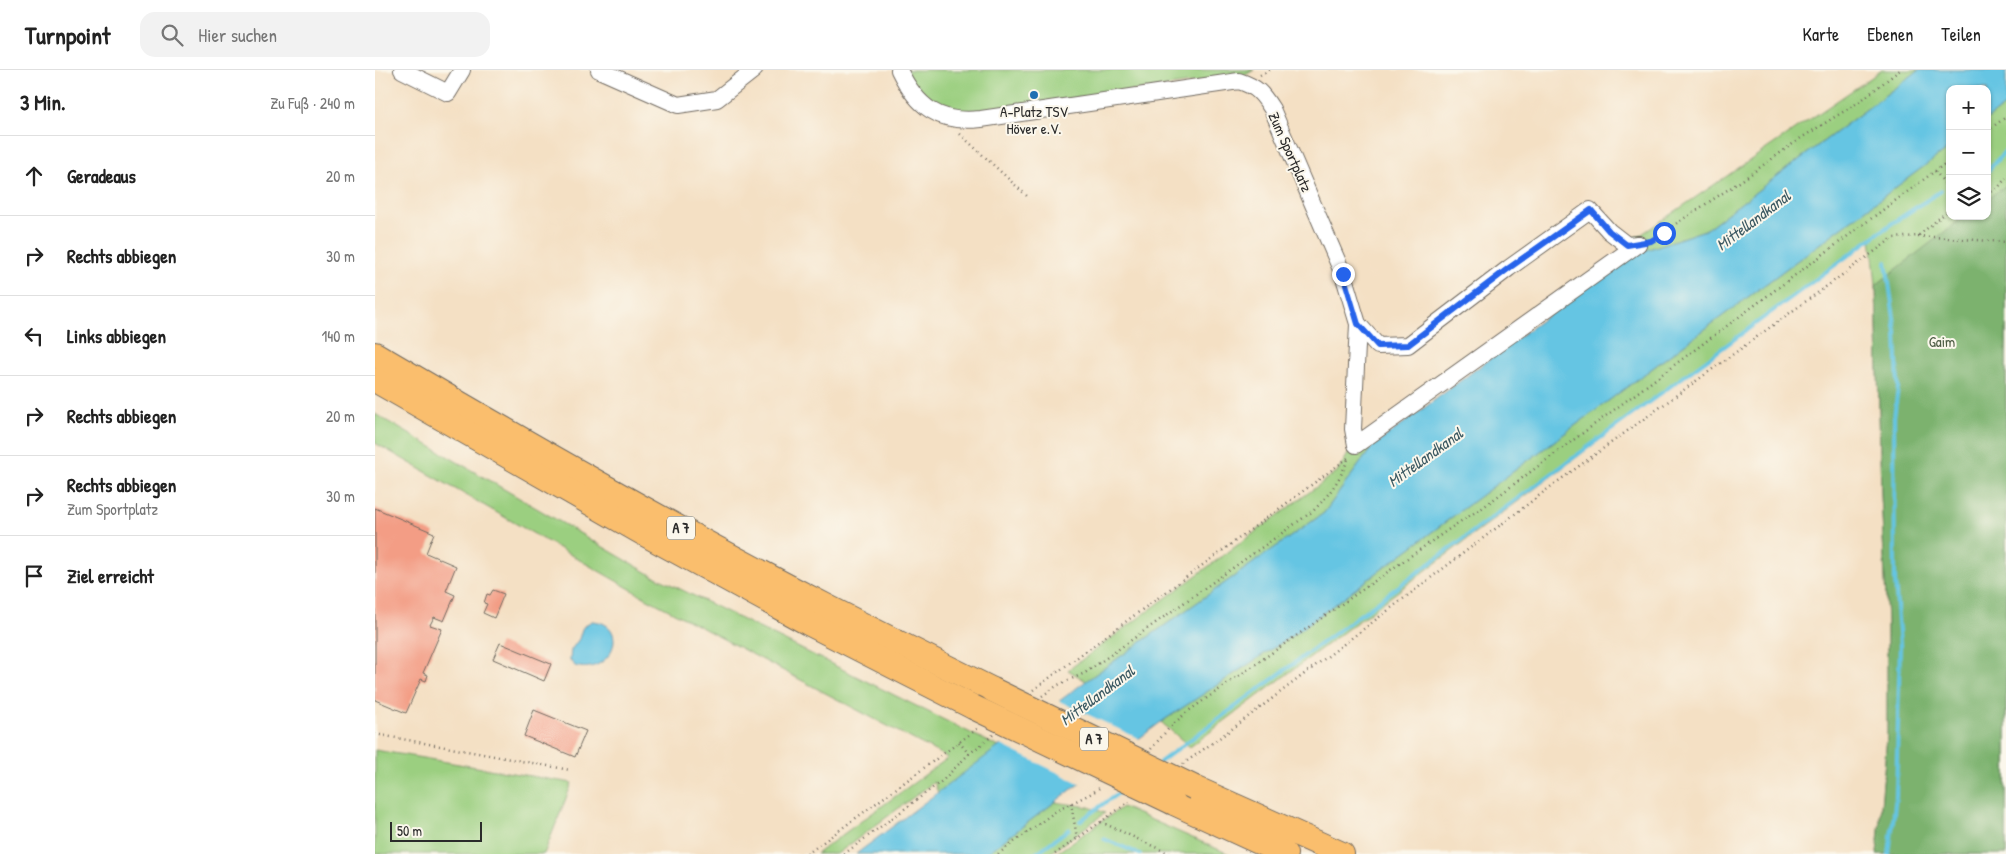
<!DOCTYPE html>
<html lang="de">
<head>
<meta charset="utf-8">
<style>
  :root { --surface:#fff; --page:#f2f2f2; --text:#222; --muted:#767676; --line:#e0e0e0 }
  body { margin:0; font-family:"Patrick Hand",sans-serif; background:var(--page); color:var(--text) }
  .controls { position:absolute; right:15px; top:15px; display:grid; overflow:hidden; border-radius:10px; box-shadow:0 1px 4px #0004 }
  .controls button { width:45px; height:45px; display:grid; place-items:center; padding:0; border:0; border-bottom:1px solid var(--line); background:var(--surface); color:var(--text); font:25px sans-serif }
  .scale { position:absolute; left:15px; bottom:12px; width:92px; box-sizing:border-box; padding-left:5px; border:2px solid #2b2b2b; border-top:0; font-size:14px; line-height:18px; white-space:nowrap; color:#2b2b2b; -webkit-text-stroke:4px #fbf7ec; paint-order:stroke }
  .stop { position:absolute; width:15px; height:15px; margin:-11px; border:4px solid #2563eb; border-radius:50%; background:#fff }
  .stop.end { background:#2563eb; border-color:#fff; box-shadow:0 1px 5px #0008 }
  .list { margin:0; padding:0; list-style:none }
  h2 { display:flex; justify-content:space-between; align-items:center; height:65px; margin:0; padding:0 20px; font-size:21px }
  h2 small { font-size:16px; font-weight:400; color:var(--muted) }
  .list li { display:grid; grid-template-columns:32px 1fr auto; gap:15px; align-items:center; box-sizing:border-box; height:80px; padding:0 20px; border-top:1px solid var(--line) }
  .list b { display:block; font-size:19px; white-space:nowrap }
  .list p { margin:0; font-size:16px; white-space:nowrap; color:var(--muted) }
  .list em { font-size:16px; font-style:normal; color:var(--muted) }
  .icon { flex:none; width:28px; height:28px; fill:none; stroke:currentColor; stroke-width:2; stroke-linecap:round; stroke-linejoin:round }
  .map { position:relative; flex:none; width:1631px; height:784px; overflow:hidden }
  header { display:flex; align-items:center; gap:30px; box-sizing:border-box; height:70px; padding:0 25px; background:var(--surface); border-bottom:1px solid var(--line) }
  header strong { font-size:24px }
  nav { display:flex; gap:28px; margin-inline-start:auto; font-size:18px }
  .search { width:350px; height:45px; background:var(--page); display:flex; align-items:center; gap:12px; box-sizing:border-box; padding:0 18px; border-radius:15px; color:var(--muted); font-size:19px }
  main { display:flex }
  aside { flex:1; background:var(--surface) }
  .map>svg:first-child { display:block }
  .green { fill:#9bcf80; stroke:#637d56 }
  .forest { fill:#7cb26e; stroke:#546e4c }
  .water { fill:#65c5e3; stroke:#487887 }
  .pier { fill:#f4e0c4 }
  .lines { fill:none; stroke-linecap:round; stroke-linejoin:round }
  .stream { stroke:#65c5e3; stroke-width:4 }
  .building { fill:#f39d85 }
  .minor-casing { stroke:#716a61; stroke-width:18 }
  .highway-casing { stroke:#716a61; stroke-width:26 }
  .path { stroke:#716a61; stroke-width:2.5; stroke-dasharray:1 4; stroke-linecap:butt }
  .minor { stroke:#fff; stroke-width:16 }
  .highway { stroke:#fabe6d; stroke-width:24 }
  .highway-bridge-casing { stroke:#716a61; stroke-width:26; stroke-linecap:butt }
  .highway-bridge { stroke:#fabe6d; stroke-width:24 }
  .route { stroke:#2563eb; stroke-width:6 }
  .poi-dot { fill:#1f6fb2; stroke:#fbf7ec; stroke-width:2 }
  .labels { text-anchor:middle; stroke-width:4; stroke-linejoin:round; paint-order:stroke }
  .shield { fill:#fbf7ec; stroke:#696865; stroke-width:1 }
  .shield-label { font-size:14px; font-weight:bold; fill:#2b2b2b }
  .poi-label { font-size:15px; fill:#2b2b2b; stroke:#fbf7ec }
  .street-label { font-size:15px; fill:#2b2b2b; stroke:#fbf7ec }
  .park-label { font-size:15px; fill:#4d5c44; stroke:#fbf7ec }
  .water-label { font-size:16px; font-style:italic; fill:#3c5962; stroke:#fbf7ec }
</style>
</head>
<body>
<header>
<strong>Turnpoint</strong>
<div class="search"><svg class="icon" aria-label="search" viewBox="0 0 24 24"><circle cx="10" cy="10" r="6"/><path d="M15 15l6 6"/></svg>Hier suchen</div>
<nav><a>Karte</a><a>Ebenen</a><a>Teilen</a></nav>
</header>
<main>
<aside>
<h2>3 Min.<small>Zu Fuß · 240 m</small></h2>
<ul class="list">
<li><svg class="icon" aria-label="ahead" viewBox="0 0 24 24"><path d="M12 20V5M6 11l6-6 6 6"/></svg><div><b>Geradeaus</b></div><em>20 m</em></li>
<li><svg class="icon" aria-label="right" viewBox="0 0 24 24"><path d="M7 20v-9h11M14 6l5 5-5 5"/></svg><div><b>Rechts abbiegen</b></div><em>30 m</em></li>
<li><svg class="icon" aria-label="left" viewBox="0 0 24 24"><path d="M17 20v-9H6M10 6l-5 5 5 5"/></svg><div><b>Links abbiegen</b></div><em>140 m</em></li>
<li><svg class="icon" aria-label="right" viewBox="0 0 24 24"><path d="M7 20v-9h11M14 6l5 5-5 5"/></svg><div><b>Rechts abbiegen</b></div><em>20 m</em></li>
<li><svg class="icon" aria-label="right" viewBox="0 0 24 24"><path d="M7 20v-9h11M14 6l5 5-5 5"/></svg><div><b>Rechts abbiegen</b><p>Zum Sportplatz</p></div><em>30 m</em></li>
<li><svg class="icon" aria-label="arrive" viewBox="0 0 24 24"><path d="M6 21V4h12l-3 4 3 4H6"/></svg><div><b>Ziel erreicht</b></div></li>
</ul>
</aside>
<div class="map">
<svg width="1631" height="784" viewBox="0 0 1631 784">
  <rect width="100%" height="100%" fill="#fbf7ec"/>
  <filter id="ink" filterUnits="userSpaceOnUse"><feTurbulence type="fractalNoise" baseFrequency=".02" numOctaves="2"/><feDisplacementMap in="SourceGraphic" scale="10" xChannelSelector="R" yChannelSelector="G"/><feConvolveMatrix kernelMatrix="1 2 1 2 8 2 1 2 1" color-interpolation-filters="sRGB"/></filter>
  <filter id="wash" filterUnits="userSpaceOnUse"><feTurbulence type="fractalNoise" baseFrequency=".0096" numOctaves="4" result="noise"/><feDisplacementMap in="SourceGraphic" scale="20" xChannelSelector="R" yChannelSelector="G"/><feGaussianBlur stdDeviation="1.12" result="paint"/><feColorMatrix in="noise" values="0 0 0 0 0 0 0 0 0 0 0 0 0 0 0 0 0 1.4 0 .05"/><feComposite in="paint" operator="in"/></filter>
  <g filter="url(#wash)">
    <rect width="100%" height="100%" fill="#f4e0c4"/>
    <!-- green -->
    <g class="green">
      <polygon points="531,0 879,0 869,6 592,43 572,43 537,15"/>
      <polygon points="1507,0 1544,0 1330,160 1263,183 1252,170 1267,164"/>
      <polygon points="1631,35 1631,784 1502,784 1512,666 1512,552 1506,424 1501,215 1496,167 815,677 786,652 921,563 1575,77 1575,146 1612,146 1612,49"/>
      <polygon points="0,344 273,503 624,677 563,723 559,712 462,784 441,784 573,688 271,528 0,373"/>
      <polygon points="983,367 994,381 949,443 711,611 693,600 963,401"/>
      <polygon points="0,680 197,713 169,784 0,784"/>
      <polygon points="680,732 714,737 730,743 674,784 611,784"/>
      <polygon points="747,737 854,784 680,784"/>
    </g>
    <!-- forest -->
    <polygon class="forest" points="1631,115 1631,784 1502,784 1512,666 1512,552 1506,424 1501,215 1590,146 1612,146 1612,129"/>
    <!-- water -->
    <g class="water">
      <polygon points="1544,0 1631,0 1631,35 1612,49 1612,19 1575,19 1575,77 921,563 786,652 611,784 481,784 711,611 949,443 997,377 1251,187 1330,160"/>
      <path d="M217 551C257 553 237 607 200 596L195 590 196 580 204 569 207 559 210 555Z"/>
    </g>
    <!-- pier -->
    <polygon class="pier" points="682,630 767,670 708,715 624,674"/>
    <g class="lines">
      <!-- stream -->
      <g class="stream">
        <polyline points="1612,102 1631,80"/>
        <polyline points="1511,192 1521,262 1523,318 1519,347 1520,510 1525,575 1521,726 1514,784"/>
        <polyline points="785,692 1516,154 1566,121"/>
        <polyline points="705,751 749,719"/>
        <polyline points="729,769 765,784"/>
        <polyline points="660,784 694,759"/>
      </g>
    </g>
    <g id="blocks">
      <!-- building -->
      <g class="building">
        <polygon points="0,438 59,463 51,483 81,496 71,521 80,525 69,551 59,547 55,555 67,559 48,603 53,605 51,611 46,609 31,643 0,630"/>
        <polygon points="118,520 129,524 119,548 108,543 112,534 109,533 112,524 115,525"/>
        <polygon points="125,573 176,594 169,611 118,589"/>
        <polygon points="159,640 211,661 200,687 149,666"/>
      </g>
    </g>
  </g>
  <g filter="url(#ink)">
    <use href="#blocks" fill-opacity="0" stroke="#716a61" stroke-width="1"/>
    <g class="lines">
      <defs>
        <g id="minor">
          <polyline points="27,0 73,23 87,0"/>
          <polyline points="224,0 303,35 342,29 379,0"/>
          <path d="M524 0C542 37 564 54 606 49L864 11C882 17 887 23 897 39L968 204 983 254 978 359 981 375 1263 174"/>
          <polyline points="983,254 1003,276 1033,275 1134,198 1215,140 1234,161 1252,175 1263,174"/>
        </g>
        <g id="highway">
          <path d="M0 284C148 371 297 457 449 535 505 564 562 592 618 620"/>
          <polyline points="0,310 266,462 433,553 598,637"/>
          <polyline points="820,718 967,784"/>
          <polyline points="799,733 910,784"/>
        </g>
      </defs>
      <!-- minor casing -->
      <use href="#minor" class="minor-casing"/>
      <!-- highway casing -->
      <use href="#highway" class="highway-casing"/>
      <!-- path -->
      <g class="path">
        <polyline points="885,5 895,0"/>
        <polyline points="1612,61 1631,47"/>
        <polyline points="585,64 653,127"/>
        <polyline points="1560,101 1575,120"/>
        <polyline points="1569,113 1575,109"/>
        <polyline points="1612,124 1623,118 1631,108"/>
        <polyline points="1543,166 1631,172"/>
        <polyline points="1276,170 1366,111 1426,68 1484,32 1525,0"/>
        <polyline points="658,620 973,388"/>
        <path d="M667 626 683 615 710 603 938 441C954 425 965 410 973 389"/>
        <polyline points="0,664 195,700"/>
        <polyline points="584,672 594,684"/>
        <polyline points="776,679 795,657 812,642 1080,455 1107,438 1575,90"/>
        <polyline points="808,694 861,656 1178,415 1518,168 1543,166 1575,139"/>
        <polyline points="696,733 702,768"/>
        <polyline points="726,752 795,784"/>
        <polyline points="432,784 602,659"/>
        <polyline points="469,784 567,711 594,684 618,665"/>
        <polyline points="623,784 681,741 717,723 726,717"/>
        <polyline points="680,784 754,732"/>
      </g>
      <!-- minor -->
      <use href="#minor" class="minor"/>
      <!-- highway -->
      <use href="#highway" class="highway"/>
      <defs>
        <g id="highway-bridge">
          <polyline points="618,620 820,718"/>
          <polyline points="598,637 799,733"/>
        </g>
      </defs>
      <!-- highway-bridge casing -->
      <use href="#highway-bridge" class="highway-bridge-casing"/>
      <!-- highway-bridge -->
      <use href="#highway-bridge" class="highway-bridge"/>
    </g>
  </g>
  <g class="lines" filter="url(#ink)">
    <!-- route -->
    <polyline class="route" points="968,204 983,254 1003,276 1033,275 1134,198 1216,140 1234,161 1252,175 1276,171 1289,163"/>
  </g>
  <!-- markers -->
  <circle class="poi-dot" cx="659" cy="25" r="5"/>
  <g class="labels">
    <!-- shield labels -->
    <g class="shield">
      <rect x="292" y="446.5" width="28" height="23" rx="4"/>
      <rect x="705" y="657.5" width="28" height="23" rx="4"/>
    </g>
    <g class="shield-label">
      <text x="306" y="463">A 7</text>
      <text x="719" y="674">A 7</text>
    </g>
    <!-- poi labels -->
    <g class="poi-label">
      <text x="659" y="47">A-Platz TSV<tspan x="659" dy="17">Höver e.V.</tspan></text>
    </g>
    <!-- street labels -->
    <g class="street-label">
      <text transform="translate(915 82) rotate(66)" y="5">Zum Sportplatz</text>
    </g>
    <!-- park labels -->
    <g class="park-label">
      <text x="1567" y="277">Gaim</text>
    </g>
    <!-- water labels -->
    <g class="water-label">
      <text transform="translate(1378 150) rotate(-37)" y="6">Mittellandkanal</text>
      <text transform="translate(1050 387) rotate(-36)" y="6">Mittellandkanal</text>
      <text transform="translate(722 625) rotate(-37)" y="6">Mittellandkanal</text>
    </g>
  </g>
</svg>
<div class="controls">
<button>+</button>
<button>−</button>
<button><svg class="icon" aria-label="layers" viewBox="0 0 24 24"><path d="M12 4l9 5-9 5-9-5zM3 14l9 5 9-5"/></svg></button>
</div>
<div class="scale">50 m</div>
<div class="stop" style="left:1289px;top:163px"></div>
<div class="stop end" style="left:968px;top:204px"></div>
</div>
</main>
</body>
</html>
